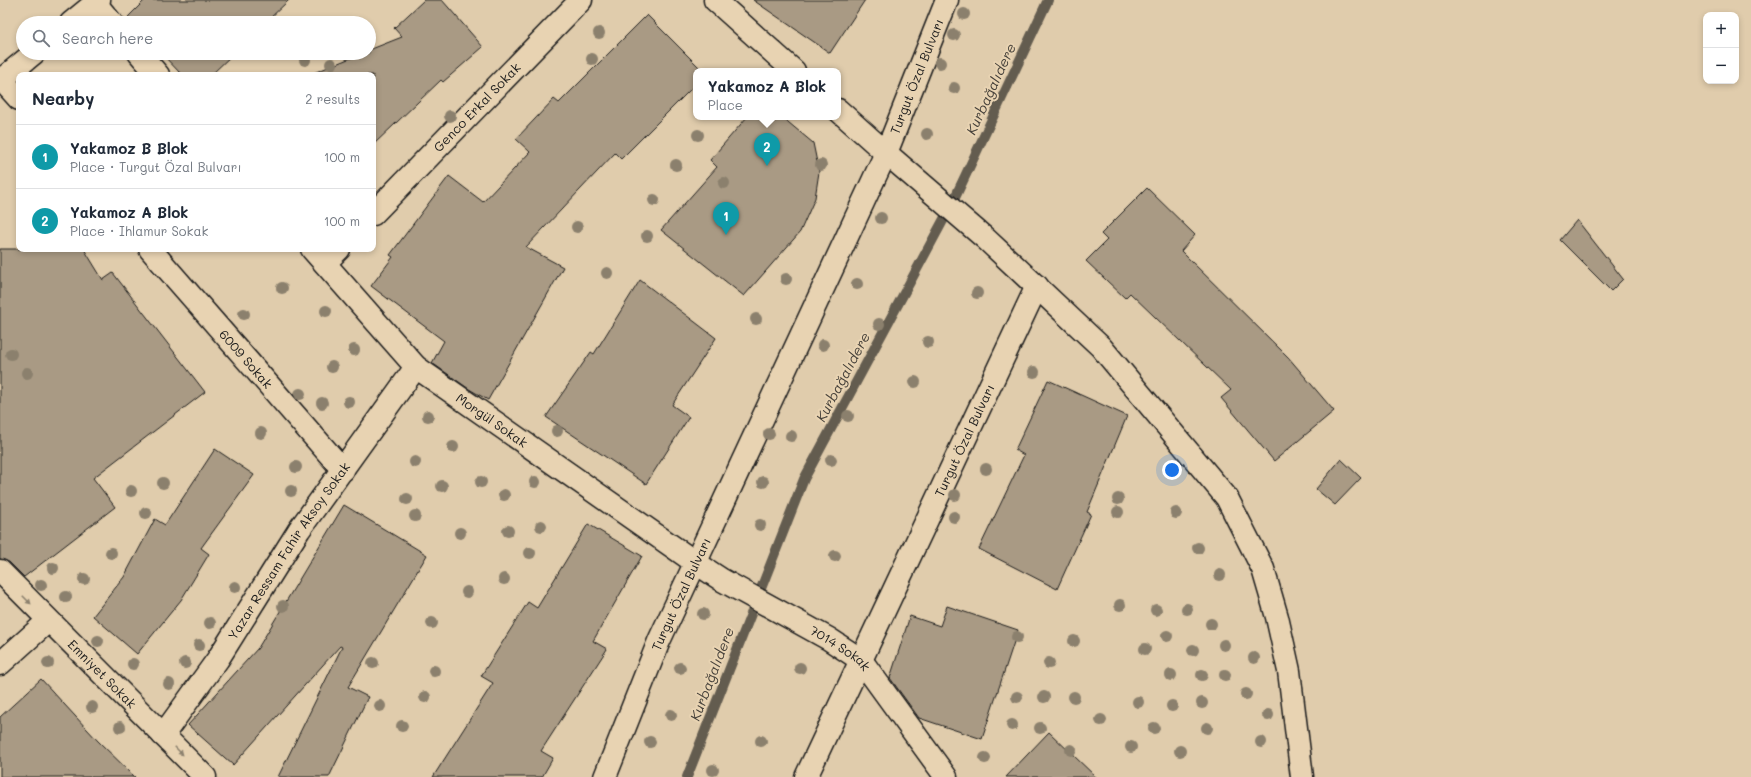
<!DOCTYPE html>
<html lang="en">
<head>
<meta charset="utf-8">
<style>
  :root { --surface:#fff; --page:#f6f6f7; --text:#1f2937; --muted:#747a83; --line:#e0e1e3; --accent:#d1495b }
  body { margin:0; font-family:Mali,sans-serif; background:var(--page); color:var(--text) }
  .controls { position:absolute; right:12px; top:12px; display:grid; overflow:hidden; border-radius:8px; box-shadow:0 2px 6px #0003 }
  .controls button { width:36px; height:36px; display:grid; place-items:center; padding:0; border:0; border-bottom:1px solid var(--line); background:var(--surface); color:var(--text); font:20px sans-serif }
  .you { position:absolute; left:1172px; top:470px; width:14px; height:14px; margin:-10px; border:3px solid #fff; border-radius:50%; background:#1a73e8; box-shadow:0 0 0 6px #1a73e833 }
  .badge { display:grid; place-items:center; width:26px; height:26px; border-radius:50%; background:var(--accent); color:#fff; font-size:13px; font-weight:700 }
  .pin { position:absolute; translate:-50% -33px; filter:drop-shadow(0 1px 2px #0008) }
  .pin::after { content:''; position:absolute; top:21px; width:14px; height:12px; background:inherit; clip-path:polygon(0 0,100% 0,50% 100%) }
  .popup { position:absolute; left:693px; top:68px; width:148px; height:52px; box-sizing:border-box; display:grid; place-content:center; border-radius:8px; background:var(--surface); filter:drop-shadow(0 1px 3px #0005); font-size:13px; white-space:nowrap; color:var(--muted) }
  .popup b { font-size:15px; color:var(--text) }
  .popup::after { content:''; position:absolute; left:50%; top:100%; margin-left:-8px; border:8px solid transparent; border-top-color:var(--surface) }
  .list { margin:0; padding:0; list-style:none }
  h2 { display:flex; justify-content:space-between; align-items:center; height:52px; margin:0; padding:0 16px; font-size:17px }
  h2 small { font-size:13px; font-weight:400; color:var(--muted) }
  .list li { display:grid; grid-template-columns:26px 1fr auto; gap:12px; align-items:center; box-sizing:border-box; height:64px; padding:0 16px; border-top:1px solid var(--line) }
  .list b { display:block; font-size:15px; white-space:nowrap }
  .list p { margin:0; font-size:13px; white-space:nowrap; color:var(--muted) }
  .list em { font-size:13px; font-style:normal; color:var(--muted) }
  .icon { flex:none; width:22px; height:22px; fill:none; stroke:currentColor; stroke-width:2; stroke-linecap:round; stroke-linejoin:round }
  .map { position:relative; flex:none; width:1751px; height:777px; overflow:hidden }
  .search { position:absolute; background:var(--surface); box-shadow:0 2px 6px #0003; left:16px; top:16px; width:360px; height:44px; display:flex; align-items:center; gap:10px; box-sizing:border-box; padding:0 14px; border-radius:22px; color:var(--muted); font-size:15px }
  .panel { position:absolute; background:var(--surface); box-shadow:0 2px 6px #0003; left:16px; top:72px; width:360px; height:180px; border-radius:8px }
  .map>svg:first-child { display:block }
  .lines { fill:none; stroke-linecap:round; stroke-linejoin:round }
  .stream { stroke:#635c50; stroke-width:10 }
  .building { fill:#a99a84; stroke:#1c1c1c }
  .street-casing { stroke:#1c1c1c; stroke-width:25 }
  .secondary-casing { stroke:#1c1c1c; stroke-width:25 }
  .street { stroke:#e8d3b2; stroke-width:22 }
  .secondary { stroke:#e8d3b2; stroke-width:22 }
  .tree { fill:#8b806d }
  .oneway { fill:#8c816e }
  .labels { text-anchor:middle; stroke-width:4; stroke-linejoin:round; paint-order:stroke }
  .street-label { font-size:13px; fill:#1c1c1c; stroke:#e8d3b2 }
  .water-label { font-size:14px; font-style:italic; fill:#46413a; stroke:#e8d3b2 }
</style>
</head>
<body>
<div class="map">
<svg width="1751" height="777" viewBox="0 0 1751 777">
  <rect width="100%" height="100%" fill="#e0ccac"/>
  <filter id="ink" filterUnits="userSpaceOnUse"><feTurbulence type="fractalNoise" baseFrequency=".025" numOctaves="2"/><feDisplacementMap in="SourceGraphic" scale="8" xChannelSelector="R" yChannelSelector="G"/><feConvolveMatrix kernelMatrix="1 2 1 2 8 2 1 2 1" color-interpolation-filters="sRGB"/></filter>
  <g filter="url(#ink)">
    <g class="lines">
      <!-- stream -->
      <polyline class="stream" points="687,777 804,479 952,204 1048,0"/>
    </g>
    <!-- building -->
    <g class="building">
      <polygon points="145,0 289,0 265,23 133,23 128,17"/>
      <polygon points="424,0 442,0 483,47 443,82 441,80 373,145 373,75 311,74 363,53 369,53 369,50 402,37 394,28"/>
      <polygon points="753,0 865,0 830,53"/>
      <polygon points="647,15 703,71 696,71 696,84 621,159 615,153 526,247 563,267 488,400 469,389 432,363 444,341 371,286 393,257 390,255 449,176 483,202 530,152 516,139 554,99 559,103"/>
      <polygon points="161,53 234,53 211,75 182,75"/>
      <polygon points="747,117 782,117 813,143 819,172 815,198 800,232 744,296 661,230 717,167 710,160"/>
      <polygon points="1147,188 1195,235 1181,251 1288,357 1334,411 1274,461 1221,398 1231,390 1130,293 1125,298 1086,261 1107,240 1101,234"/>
      <polygon points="1577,220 1623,279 1611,291 1560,240"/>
      <polygon points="0,249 84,249 103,280 113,273 205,392 93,478 115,507 24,577 9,562 0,559"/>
      <polygon points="640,280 716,338 672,405 689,417 646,484 546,417 591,352 594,354"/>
      <polygon points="1048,380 1127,416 1087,512 1091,514 1057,589 979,549 1024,455 1015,450"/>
      <polygon points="215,449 254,475 201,548 209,554 181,600 137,654 93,616 124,577 155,519 165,525"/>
      <polygon points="1341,459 1361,478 1335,505 1316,489"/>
      <polygon points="344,505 427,555 348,687 368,697 329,777 278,777 342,647 340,646 233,765 188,725 258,648"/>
      <polygon points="588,524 642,556 593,641 607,649 541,751 553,758 542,777 433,777 493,683 481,676 528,602 537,608"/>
      <polygon points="947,606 1018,630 982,739 919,718 890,678 910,616 940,626"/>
      <polygon points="41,679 98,741 135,777 0,777 0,717"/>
      <polygon points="1049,732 1096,777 1006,777"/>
    </g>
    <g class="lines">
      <defs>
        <g id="street">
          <polyline points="95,3 112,23"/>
          <polyline points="71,23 99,0"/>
          <polyline points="139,53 158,75"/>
          <polyline points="2,80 19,99"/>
          <polyline points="0,81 34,53"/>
          <polyline points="886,153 986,239 1101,347 1227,498 1263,569 1277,617 1289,671 1302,777"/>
          <path id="s1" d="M373 214 581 0"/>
          <path id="s2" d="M150 249 343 470"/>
          <path id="s3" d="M312 249 416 367 696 563 722 580 829 639 861 660 946 777"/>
          <polyline points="325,263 339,249"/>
          <polyline points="0,664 48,621"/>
          <path id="s4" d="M163 735 218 659 299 530 416 367"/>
          <path id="s5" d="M806 777 1037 286"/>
        </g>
        <g id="secondary">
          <polyline points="715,0 794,71"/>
          <polyline points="838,110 886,153"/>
          <path id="s6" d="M0 571 205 777"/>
          <path id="s7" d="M605 777 659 641 886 153 947 0"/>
        </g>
      </defs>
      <!-- street casing -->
      <use href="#street" class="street-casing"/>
      <!-- secondary casing -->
      <use href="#secondary" class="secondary-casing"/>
      <!-- street -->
      <use href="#street" class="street"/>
      <!-- secondary -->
      <use href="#secondary" class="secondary"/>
    </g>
    <!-- trees -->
    <g class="tree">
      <circle cx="964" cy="14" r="6"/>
      <circle cx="599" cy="33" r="6"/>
      <circle cx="954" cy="35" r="6"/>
      <circle cx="592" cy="59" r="6"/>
      <circle cx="305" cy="60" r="6"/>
      <circle cx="940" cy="63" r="6"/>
      <circle cx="331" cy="64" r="6"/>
      <circle cx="954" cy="88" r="6"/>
      <circle cx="450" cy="116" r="6"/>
      <circle cx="927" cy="134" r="6"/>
      <circle cx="698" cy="135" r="6"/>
      <circle cx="676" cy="165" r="6"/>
      <circle cx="821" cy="165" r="6"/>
      <circle cx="724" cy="183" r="6"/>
      <circle cx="654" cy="200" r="6"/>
      <circle cx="881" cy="218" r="6"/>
      <circle cx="577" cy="227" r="6"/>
      <circle cx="647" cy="236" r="6"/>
      <circle cx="607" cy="273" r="6"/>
      <circle cx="786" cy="279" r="6"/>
      <circle cx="857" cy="284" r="6"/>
      <circle cx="282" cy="288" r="6"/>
      <circle cx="977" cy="293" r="6"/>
      <circle cx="326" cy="311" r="6"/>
      <circle cx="244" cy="314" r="6"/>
      <circle cx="756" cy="319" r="6"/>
      <circle cx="879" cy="324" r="6"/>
      <circle cx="928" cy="342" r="6"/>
      <circle cx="823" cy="345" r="6"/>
      <circle cx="354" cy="350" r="6"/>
      <circle cx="11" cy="354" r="6"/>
      <circle cx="332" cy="367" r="6"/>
      <circle cx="1034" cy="372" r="6"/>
      <circle cx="27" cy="373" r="6"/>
      <circle cx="915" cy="382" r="6"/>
      <circle cx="300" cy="394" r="6"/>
      <circle cx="349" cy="402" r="6"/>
      <circle cx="322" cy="403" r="6"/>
      <circle cx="428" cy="416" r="6"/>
      <circle cx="848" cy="416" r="6"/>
      <circle cx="557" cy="431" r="6"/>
      <circle cx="261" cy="433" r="6"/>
      <circle cx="769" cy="434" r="6"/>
      <circle cx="791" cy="436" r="6"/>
      <circle cx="453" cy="447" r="6"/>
      <circle cx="831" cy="460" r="6"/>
      <circle cx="415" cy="462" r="6"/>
      <circle cx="296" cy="467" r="6"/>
      <circle cx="986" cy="469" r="6"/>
      <circle cx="481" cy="482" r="6"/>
      <circle cx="535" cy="482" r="6"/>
      <circle cx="763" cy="482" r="6"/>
      <circle cx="163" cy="483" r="6"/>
      <circle cx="442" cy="486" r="6"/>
      <circle cx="131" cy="491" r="6"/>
      <circle cx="291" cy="491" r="6"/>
      <circle cx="504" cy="495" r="6"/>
      <circle cx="955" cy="495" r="6"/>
      <circle cx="407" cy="499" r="6"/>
      <circle cx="1118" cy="499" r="6"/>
      <circle cx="1118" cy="512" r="6"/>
      <circle cx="146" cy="513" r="6"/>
      <circle cx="1176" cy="513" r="6"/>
      <circle cx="415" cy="516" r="6"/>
      <circle cx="954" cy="517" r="6"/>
      <circle cx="760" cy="525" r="6"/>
      <circle cx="541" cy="526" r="6"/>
      <circle cx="508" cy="531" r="6"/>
      <circle cx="460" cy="533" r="6"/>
      <circle cx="1198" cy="548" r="6"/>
      <circle cx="111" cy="553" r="6"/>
      <circle cx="530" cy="553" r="6"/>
      <circle cx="835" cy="556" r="6"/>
      <circle cx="53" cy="568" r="6"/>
      <circle cx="1220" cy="575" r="6"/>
      <circle cx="84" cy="579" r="6"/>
      <circle cx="504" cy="579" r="6"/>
      <circle cx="41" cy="585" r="6"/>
      <circle cx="235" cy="587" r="6"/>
      <circle cx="467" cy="592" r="6"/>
      <circle cx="66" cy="597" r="6"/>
      <circle cx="1120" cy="605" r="6"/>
      <circle cx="283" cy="606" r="6"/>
      <circle cx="1187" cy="609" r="6"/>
      <circle cx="1156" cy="610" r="6"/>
      <circle cx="703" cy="614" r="6"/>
      <circle cx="210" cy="623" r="6"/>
      <circle cx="432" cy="623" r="6"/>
      <circle cx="1211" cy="624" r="6"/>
      <circle cx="1167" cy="636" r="6"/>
      <circle cx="1017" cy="637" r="6"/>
      <circle cx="98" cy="641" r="6"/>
      <circle cx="1074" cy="641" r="6"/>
      <circle cx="199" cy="645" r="6"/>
      <circle cx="1224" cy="645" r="6"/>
      <circle cx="1145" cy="649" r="6"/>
      <circle cx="1193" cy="650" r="6"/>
      <circle cx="1254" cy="658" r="6"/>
      <circle cx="48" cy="663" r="6"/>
      <circle cx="185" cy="663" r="6"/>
      <circle cx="373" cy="663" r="6"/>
      <circle cx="1049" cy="663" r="6"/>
      <circle cx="133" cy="664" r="6"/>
      <circle cx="680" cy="668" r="6"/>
      <circle cx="800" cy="668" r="6"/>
      <circle cx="434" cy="671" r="6"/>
      <circle cx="1171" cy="675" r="6"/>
      <circle cx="1202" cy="675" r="6"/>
      <circle cx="1225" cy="675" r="6"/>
      <circle cx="169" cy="684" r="6"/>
      <circle cx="1246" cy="694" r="6"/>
      <circle cx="425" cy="697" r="6"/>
      <circle cx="1017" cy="697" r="6"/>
      <circle cx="1044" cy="697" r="6"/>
      <circle cx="1074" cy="697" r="6"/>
      <circle cx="1138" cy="702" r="6"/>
      <circle cx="1202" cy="703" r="6"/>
      <circle cx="380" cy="706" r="6"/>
      <circle cx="1172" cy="706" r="6"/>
      <circle cx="92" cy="707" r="6"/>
      <circle cx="671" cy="715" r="6"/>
      <circle cx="1268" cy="715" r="6"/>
      <circle cx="1101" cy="720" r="6"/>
      <circle cx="1012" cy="725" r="6"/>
      <circle cx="402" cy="726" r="6"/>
      <circle cx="120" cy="727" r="6"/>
      <circle cx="1040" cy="728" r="6"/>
      <circle cx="1154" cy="728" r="6"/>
      <circle cx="1207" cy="728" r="6"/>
      <circle cx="761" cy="741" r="6"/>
      <circle cx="650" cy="742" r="6"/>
      <circle cx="1261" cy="742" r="6"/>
      <circle cx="1131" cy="747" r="6"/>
      <circle cx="1071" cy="750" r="6"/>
      <circle cx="1180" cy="751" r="6"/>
      <circle cx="985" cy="758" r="6"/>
      <circle cx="713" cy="770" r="6"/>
    </g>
    <!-- one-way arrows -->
    <defs><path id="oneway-solid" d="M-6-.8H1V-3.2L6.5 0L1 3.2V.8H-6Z"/></defs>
    <g class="oneway">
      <use href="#oneway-solid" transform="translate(27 600) rotate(45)"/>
      <use href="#oneway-solid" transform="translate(179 751) rotate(45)"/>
    </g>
  </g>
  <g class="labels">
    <!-- street labels -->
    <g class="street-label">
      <text dy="5" stroke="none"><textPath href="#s7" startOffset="767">Turgut Özal Bulvarı</textPath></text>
      <text dy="5" stroke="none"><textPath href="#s1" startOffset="149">Genco Erkal Sokak</textPath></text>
      <text dy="5" stroke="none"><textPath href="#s2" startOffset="146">6009 Sokak</textPath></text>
      <text dy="5" stroke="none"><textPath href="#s3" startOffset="250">Morgül Sokak</textPath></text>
      <text dy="5" stroke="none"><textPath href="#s5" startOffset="372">Turgut Özal Bulvarı</textPath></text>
      <text dy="5" stroke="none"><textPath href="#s4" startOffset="223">Yazar Ressam Fahir Aksoy Sokak</textPath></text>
      <text dy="5" stroke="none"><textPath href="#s7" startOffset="198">Turgut Özal Bulvarı</textPath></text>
      <text dy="5" stroke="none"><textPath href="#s3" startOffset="667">7014 Sokak</textPath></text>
      <text dy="5" stroke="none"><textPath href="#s6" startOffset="145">Emniyet Sokak</textPath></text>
    </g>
    <!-- water labels -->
    <g class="water-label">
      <text transform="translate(991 89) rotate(-65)" y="5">Kurbağalıdere</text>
      <text transform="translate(843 377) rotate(-62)" y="5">Kurbağalıdere</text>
      <text transform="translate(712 674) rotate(-69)" y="5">Kurbağalıdere</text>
    </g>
  </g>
</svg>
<div class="controls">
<button>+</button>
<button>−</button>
</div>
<div class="you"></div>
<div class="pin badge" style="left:726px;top:235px;background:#0f9aa8">1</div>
<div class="pin badge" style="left:767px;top:166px;background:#0f9aa8">2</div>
<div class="popup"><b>Yakamoz A Blok</b>Place</div>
<div class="search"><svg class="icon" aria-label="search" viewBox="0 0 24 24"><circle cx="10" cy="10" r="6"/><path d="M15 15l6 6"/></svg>Search here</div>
<section class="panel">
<h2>Nearby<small>2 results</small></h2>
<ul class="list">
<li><span class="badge" style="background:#0f9aa8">1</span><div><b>Yakamoz B Blok</b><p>Place · Turgut Özal Bulvarı</p></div><em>100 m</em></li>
<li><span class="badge" style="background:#0f9aa8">2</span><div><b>Yakamoz A Blok</b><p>Place · Ihlamur Sokak</p></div><em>100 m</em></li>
</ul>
</section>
</div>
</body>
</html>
